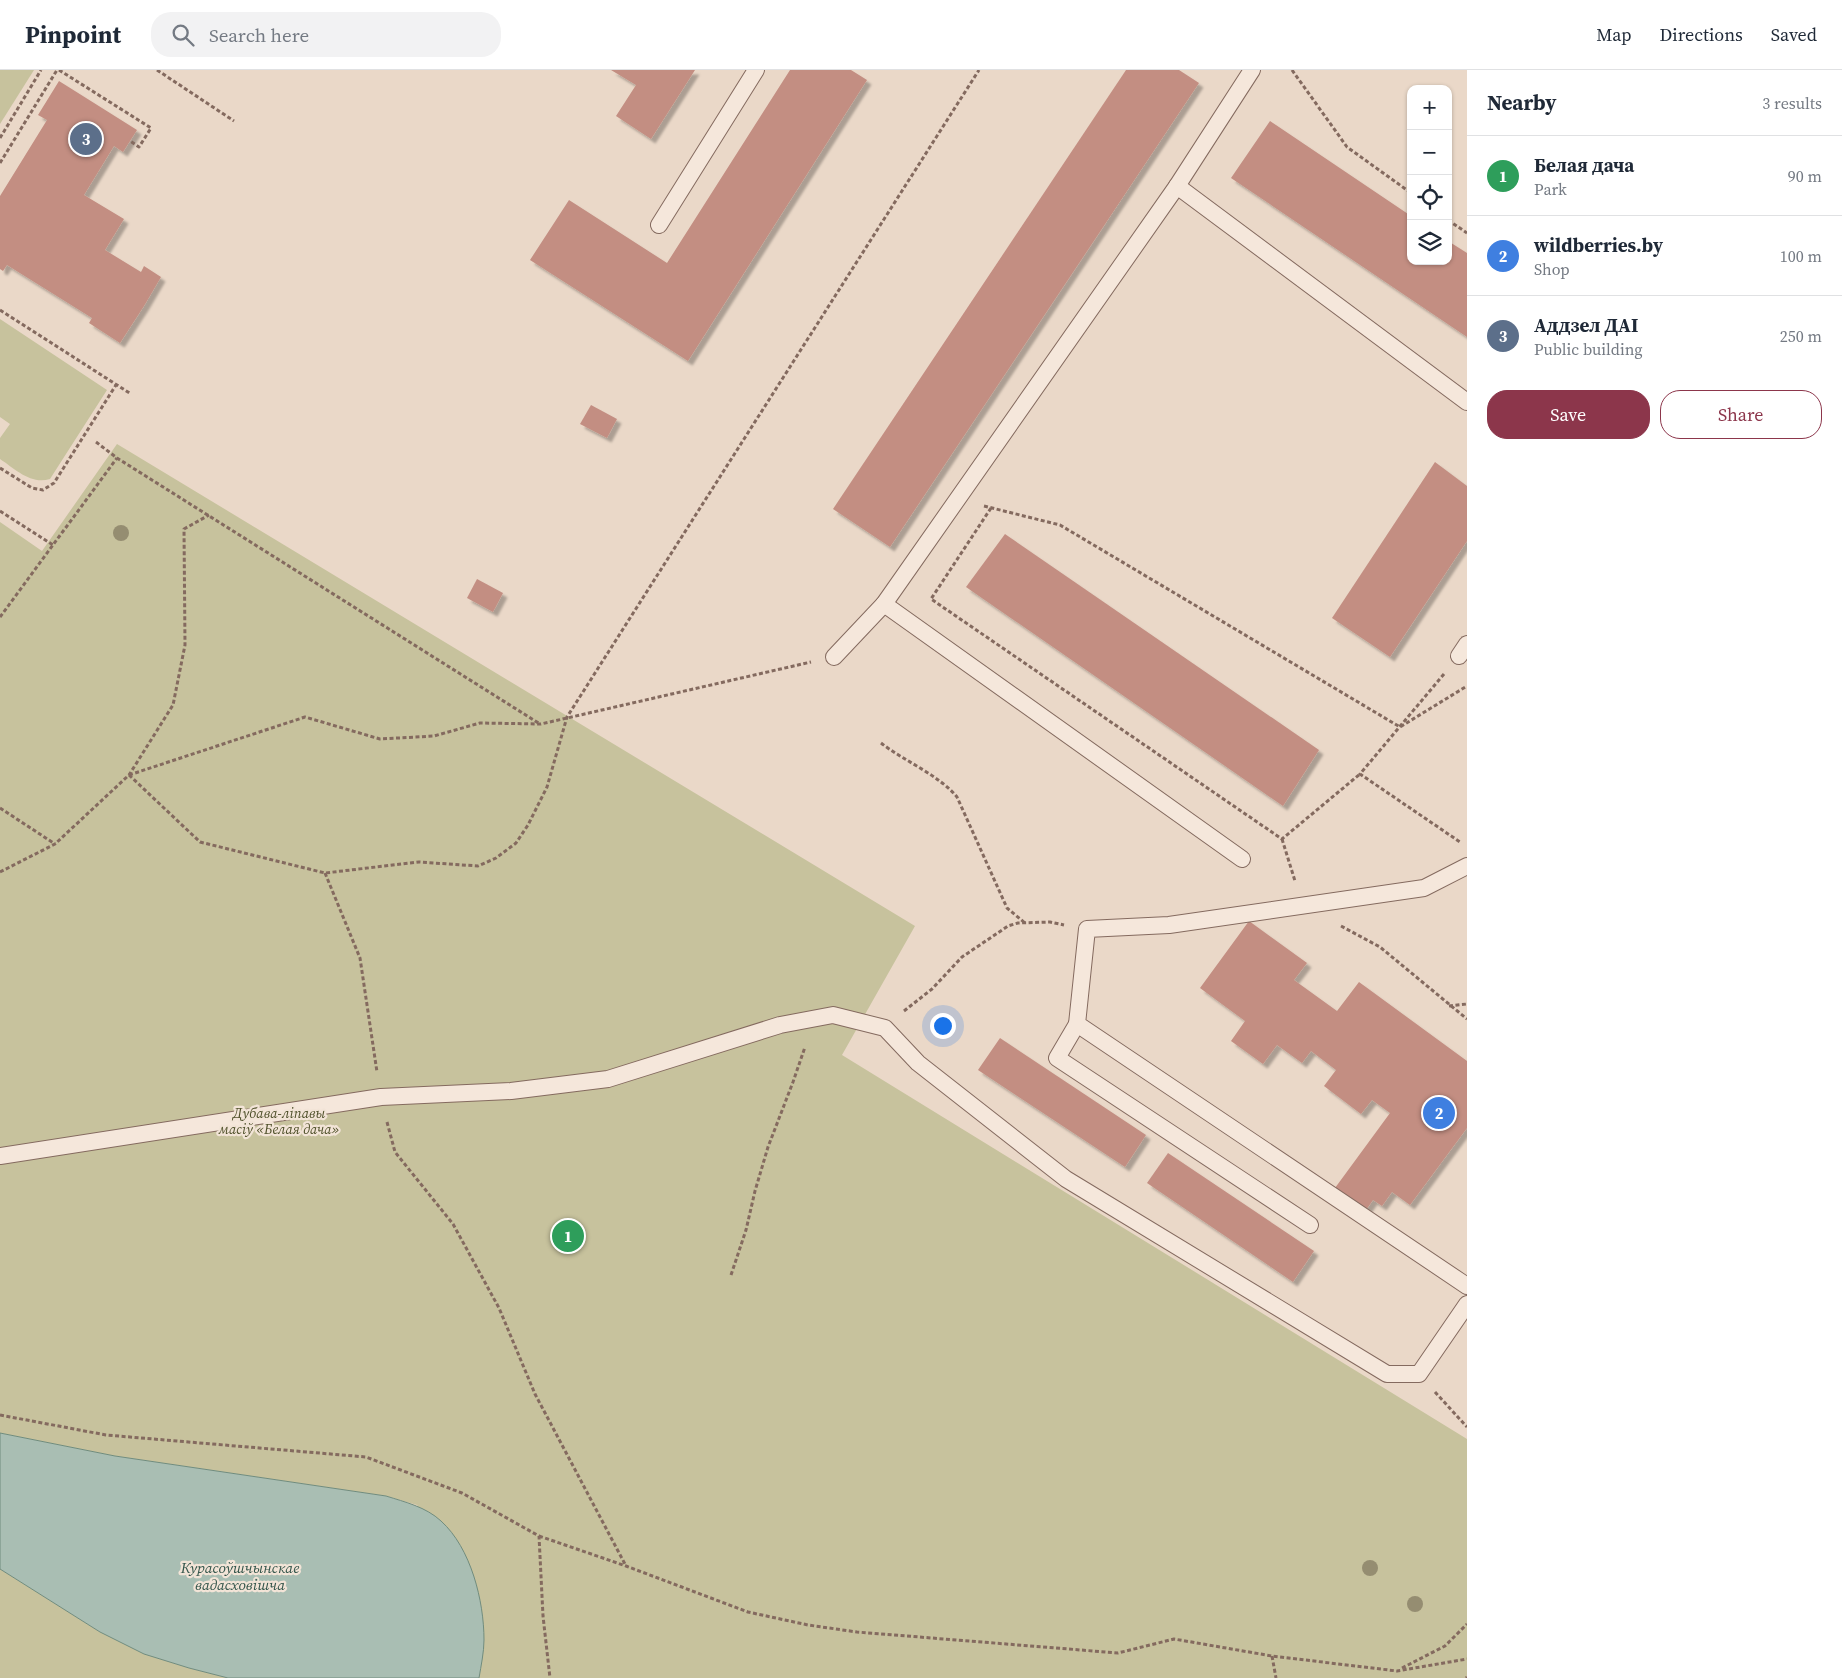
<!DOCTYPE html>
<html lang="en">
<head>
<meta charset="utf-8">
<style>
  :root { --surface:#fff; --page:#f2f2f3; --text:#1f2937; --muted:#747a83; --line:#e0e1e3; --accent:#8c364b }
  body { margin:0; font-family:"Source Serif 4",serif; background:var(--page); color:var(--text) }
  .controls { position:absolute; right:15px; top:15px; display:grid; overflow:hidden; border-radius:10px; box-shadow:0 1px 4px #0004 }
  .controls button { width:45px; height:45px; display:grid; place-items:center; padding:0; border:0; border-bottom:1px solid var(--line); background:var(--surface); color:var(--text); font:25px sans-serif }
  .you { position:absolute; left:942px; top:955px; width:18px; height:18px; margin:-12px; border:4px solid #fff; border-radius:50%; background:#1a73e8; box-shadow:0 0 0 8px #1a73e833 }
  .badge { display:grid; place-items:center; width:32px; height:32px; border-radius:50%; background:var(--accent); color:#fff; font-size:16px; font-weight:700 }
  .pin { position:absolute; translate:-50% -50%; border:2px solid #fff; box-shadow:0 1px 5px #0006 }
  .list { margin:0; padding:0; list-style:none }
  h2 { display:flex; justify-content:space-between; align-items:center; height:65px; margin:0; padding:0 20px; font-size:21px }
  h2 small { font-size:16px; font-weight:400; color:var(--muted) }
  .list li { display:grid; grid-template-columns:32px 1fr auto; gap:15px; align-items:center; box-sizing:border-box; height:80px; padding:0 20px; border-top:1px solid var(--line) }
  .list b { display:block; font-size:19px; white-space:nowrap }
  .list p { margin:0; font-size:16px; white-space:nowrap; color:var(--muted) }
  .list em { font-size:16px; font-style:normal; color:var(--muted) }
  .actions { display:flex; gap:10px; padding:15px 20px }
  .actions a { flex:1; padding:11px 0; border:1px solid var(--accent); border-radius:20px; text-align:center; font-size:18px; color:var(--accent) }
  .actions .main { background:var(--accent); color:#fff }
  .icon { flex:none; width:28px; height:28px; fill:none; stroke:currentColor; stroke-width:2; stroke-linecap:round; stroke-linejoin:round }
  .map { position:relative; flex:none; width:1467px; height:1608px; overflow:hidden }
  header { display:flex; align-items:center; gap:30px; box-sizing:border-box; height:70px; padding:0 25px; background:var(--surface); border-bottom:1px solid var(--line) }
  header strong { font-size:24px }
  nav { display:flex; gap:28px; margin-inline-start:auto; font-size:18px }
  .search { width:350px; height:45px; background:var(--page); display:flex; align-items:center; gap:12px; box-sizing:border-box; padding:0 18px; border-radius:20px; color:var(--muted); font-size:19px }
  main { display:flex }
  aside { flex:1; background:var(--surface) }
  .map>svg:first-child { display:block }
  .green { fill:#c7c29d }
  .water { fill:#a9beb3; stroke:#708c7e }
  .building { fill:#c38e82; filter:url(#shadow) }
  .lines { fill:none; stroke-linecap:round; stroke-linejoin:round }
  .lane-casing { stroke:#846a5f; stroke-width:18 }
  .path { stroke:#846a5f; stroke-width:3; stroke-dasharray:4 2.5; stroke-linecap:butt }
  .lane { stroke:#f5e7db; stroke-width:16 }
  .tree { fill:#958d71 }
  .labels { text-anchor:middle; stroke-width:4.5; stroke-linejoin:round; paint-order:stroke }
  .park-label { font-size:14px; font-style:italic; fill:#4f502a; stroke:#f2e4d7 }
  .water-label { font-size:15px; font-style:italic; fill:#32544a; stroke:#f2e4d7 }
</style>
</head>
<body>
<header>
<strong>Pinpoint</strong>
<div class="search"><svg class="icon" aria-label="search" viewBox="0 0 24 24"><circle cx="10" cy="10" r="6"/><path d="M15 15l6 6"/></svg>Search here</div>
<nav><a>Map</a><a>Directions</a><a>Saved</a></nav>
</header>
<main>
<div class="map">
<svg width="1467" height="1608" viewBox="0 0 1467 1608">
  <defs>
    <filter id="shadow"><feDropShadow dx="4.5" dy="4.5" stdDeviation="1" flood-color="#0004"/></filter>
  </defs>
  <rect width="100%" height="100%" fill="#ead8c8"/>
  <!-- green -->
  <g class="green">
    <polygon points="0,0 34,0 0,54"/>
    <path d="M0 249 107 320 50 409C31 415 15 399 0 389V368L10 354 0 347Z"/>
    <polygon points="117,374 915,856 842,985 1467,1369 1467,1608 479,1608 484,1570 417,1435 386,1426 115,1386 0,1363 0,452 42,481"/>
    <polygon points="0,1499 100,1562 144,1584 189,1598 228,1608 0,1608"/>
  </g>
  <!-- water -->
  <path class="water" d="M0 1363 115 1386 386 1426C405 1432 426 1437 441 1451 471 1478 484 1531 484 1570 484 1582 481 1596 479 1608H228L189 1598 144 1584 100 1562 0 1499Z"/>
  <!-- building -->
  <g class="building">
    <polygon points="611,0 695,0 651,69 616,46 636,15"/>
    <polygon points="790,0 851,0 867,10 688,291 530,190 569,130 667,193"/>
    <polygon points="1126,0 1179,0 1199,13 890,477 833,439"/>
    <polygon points="59,11 137,60 123,82 114,76 84,125 124,149 105,180 141,202 144,196 161,207 144,236 120,273 89,253 92,248 7,195 3,201 0,199 0,126 47,50 38,45"/>
    <polygon points="1270,51 1411,146 1411,191 1448,191 1448,171 1467,183 1467,267 1231,108"/>
    <polygon points="591,335 617,349 607,368 580,354"/>
    <polygon points="1435,392 1467,416 1467,471 1390,587 1332,548"/>
    <polygon points="1005,464 1319,680 1283,736 966,517"/>
    <polygon points="477,509 503,523 493,542 467,528"/>
    <polygon points="1249,851 1307,893 1294,910 1337,941 1359,912 1467,991 1467,1058 1410,1135 1392,1122 1382,1136 1373,1130 1366,1140 1335,1118 1390,1043 1372,1030 1361,1044 1324,1016 1336,1000 1311,981 1302,993 1277,975 1263,994 1231,971 1245,951 1200,918"/>
    <polygon points="1000,968 1146,1065 1125,1097 978,1000"/>
    <polygon points="1168,1083 1314,1181 1293,1212 1147,1113"/>
  </g>
  <g class="lines">
    <defs>
      <g id="lane">
        <polyline points="1177,116 1467,332"/>
        <polyline points="659,155 756,0"/>
        <polyline points="884,534 1242,789"/>
        <polyline points="1459,586 1467,574"/>
        <polyline points="834,587 884,534 1177,116 1252,0"/>
        <polyline points="1467,796 1424,818 1169,855 1087,859 1077,954 1467,1216"/>
        <polyline points="1077,954 1057,988 1310,1155"/>
        <polyline points="0,1086 381,1027 511,1021 608,1009 780,955 833,945 885,958 918,993 1066,1109 1387,1304 1419,1304 1467,1234"/>
      </g>
    </defs>
    <!-- lane casing -->
    <use href="#lane" class="lane-casing"/>
    <!-- path -->
    <g class="path">
      <polyline points="59,0 151,58 139,77 130,71"/>
      <polyline points="157,0 234,51"/>
      <polyline points="1292,0 1347,77 1411,123"/>
      <polyline points="0,68 41,0"/>
      <polyline points="0,93 57,0"/>
      <polyline points="1448,150 1467,163"/>
      <polyline points="0,240 131,324"/>
      <polyline points="96,372 117,388 540,654"/>
      <polyline points="0,398 32,418 43,420 54,413 116,315"/>
      <polyline points="984,436 1060,455 1400,657 1467,616"/>
      <polyline points="991,438 931,529 1282,769 1360,704"/>
      <polyline points="0,441 53,475"/>
      <polyline points="0,547 117,388"/>
      <polyline points="1444,604 1360,704 1460,772"/>
      <path d="M881 673C904 691 939 705 957 727L1007 838 1025 853"/>
      <polyline points="129,705 200,772 325,803 419,792 478,796 496,788 516,773 528,755 547,717 567,647 979,0"/>
      <polyline points="129,705 305,647 380,669 434,666 480,653 541,654 811,592"/>
      <polyline points="0,738 55,774"/>
      <polyline points="1282,769 1295,811"/>
      <polyline points="0,802 55,774 129,705 173,635 185,575 184,459 209,445"/>
      <polyline points="325,803 360,888 377,1002"/>
      <polyline points="1341,856 1380,877 1467,949"/>
      <polyline points="1449,936 1467,934"/>
      <polyline points="904,941 932,919 962,887 1008,856 1018,853 1050,852 1064,855"/>
      <polyline points="387,1052 395,1082 453,1154 499,1238 535,1324 626,1496"/>
      <polyline points="731,1205 746,1160 755,1121 768,1077 793,1012 805,977"/>
      <polyline points="1435,1322 1467,1357"/>
      <polyline points="0,1345 106,1365 366,1387 462,1423 539,1466 543,1546 550,1608"/>
      <polyline points="539,1466 626,1496 748,1542 808,1555 857,1562 1118,1583 1174,1569 1272,1586 1397,1601 1467,1589"/>
      <polyline points="1272,1586 1276,1608"/>
      <polyline points="1402,1598 1445,1576 1467,1554"/>
      <polyline points="1466,1608 1467,1607"/>
    </g>
    <!-- lane -->
    <use href="#lane" class="lane"/>
  </g>
  <!-- trees -->
  <g class="tree">
    <circle cx="121" cy="463" r="8"/>
    <circle cx="1370" cy="1498" r="8"/>
    <circle cx="1415" cy="1534" r="8"/>
  </g>
  <g class="labels">
    <!-- park labels -->
    <g class="park-label">
      <text x="279" y="1048">Дубава-ліпавы<tspan x="279" dy="16">масіў «Белая дача»</tspan></text>
    </g>
    <!-- water labels -->
    <g class="water-label">
      <text x="240" y="1503">Курасоўшчынскае<tspan x="240" dy="17">вадасховішча</tspan></text>
    </g>
  </g>
</svg>
<div class="controls">
<button>+</button>
<button>−</button>
<button><svg class="icon" aria-label="locate" viewBox="0 0 24 24"><circle cx="12" cy="12" r="6"/><path d="M12 2v4M12 18v4M2 12h4M18 12h4"/></svg></button>
<button><svg class="icon" aria-label="layers" viewBox="0 0 24 24"><path d="M12 4l9 5-9 5-9-5zM3 14l9 5 9-5"/></svg></button>
</div>
<div class="you"></div>
<div class="pin badge" style="left:568px;top:1166px;background:#2e9e5b">1</div>
<div class="pin badge" style="left:1439px;top:1043px;background:#3f7fe0">2</div>
<div class="pin badge" style="left:86px;top:69px;background:#5c6f8a">3</div>
</div>
<aside>
<h2>Nearby<small>3 results</small></h2>
<ul class="list">
<li><span class="badge" style="background:#2e9e5b">1</span><div><b>Белая дача</b><p>Park</p></div><em>90 m</em></li>
<li><span class="badge" style="background:#3f7fe0">2</span><div><b>wildberries.by</b><p>Shop</p></div><em>100 m</em></li>
<li><span class="badge" style="background:#5c6f8a">3</span><div><b>Аддзел ДАІ</b><p>Public building</p></div><em>250 m</em></li>
</ul>
<div class="actions"><a class="main">Save</a><a>Share</a></div>
</aside>
</main>
</body>
</html>
